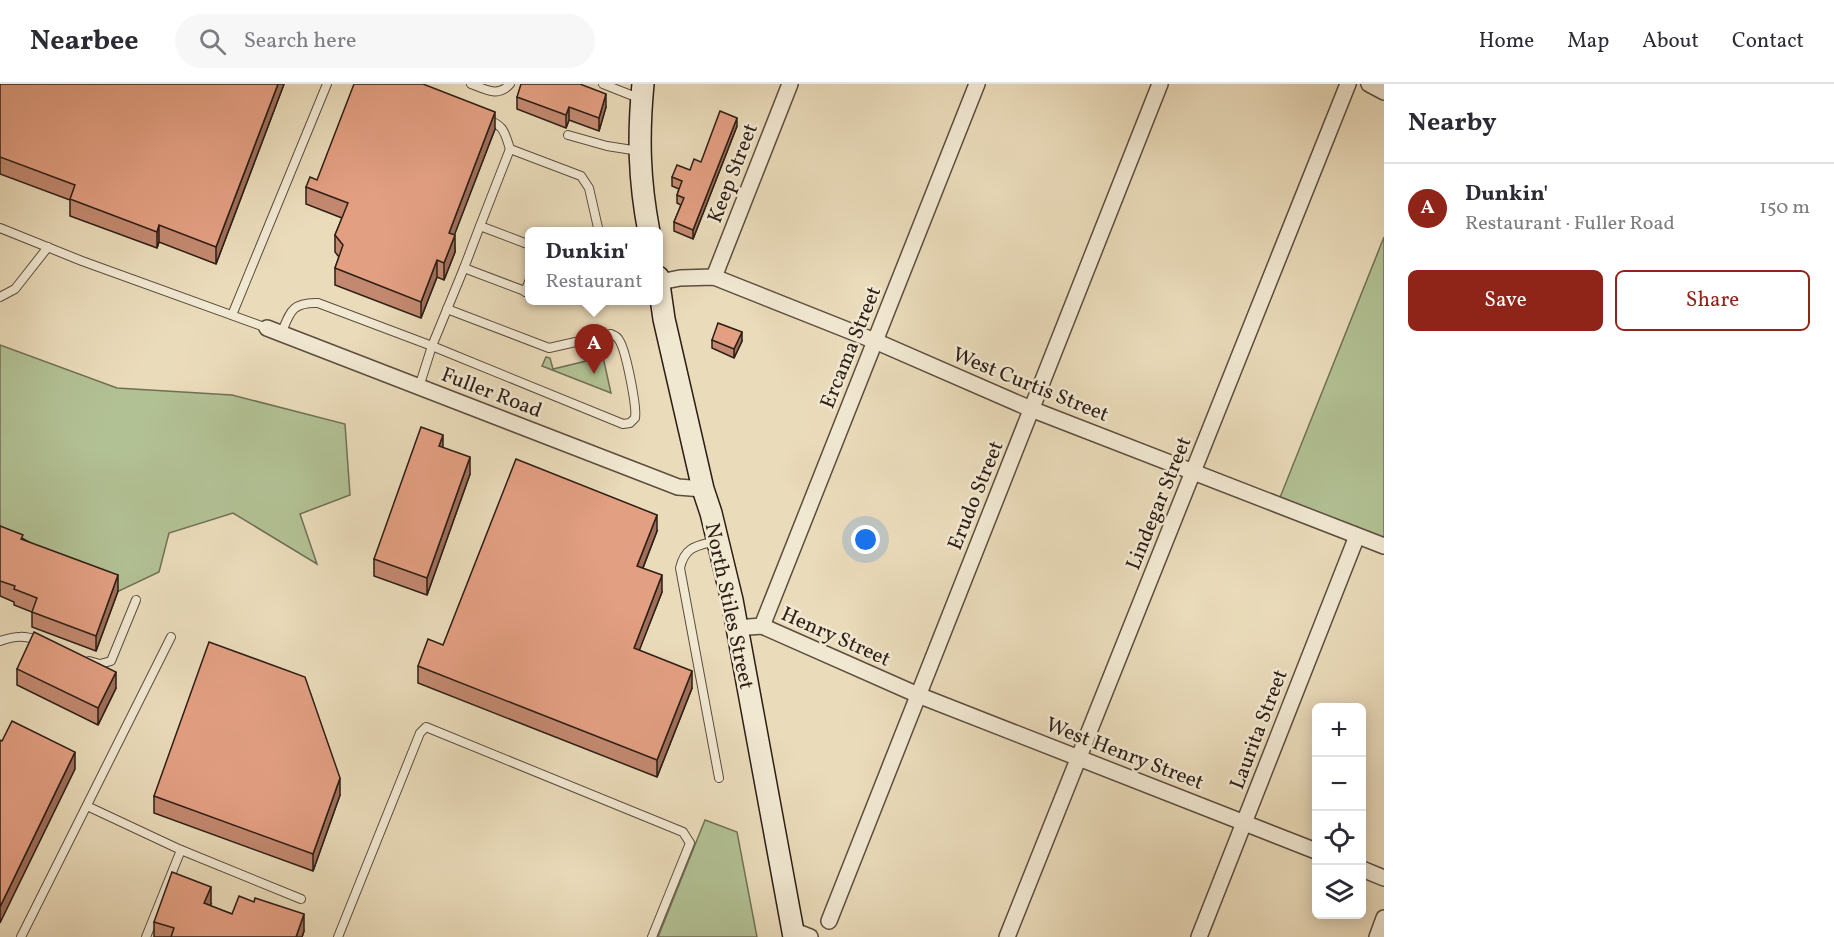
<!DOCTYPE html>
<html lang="en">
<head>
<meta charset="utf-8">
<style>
  :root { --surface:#fff; --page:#f7f7f7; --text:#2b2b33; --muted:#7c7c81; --line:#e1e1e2; --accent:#8f2418 }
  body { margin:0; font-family:Vollkorn,serif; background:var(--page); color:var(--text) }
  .controls { position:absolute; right:18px; bottom:18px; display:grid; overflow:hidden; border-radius:9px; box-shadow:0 3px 15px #0003 }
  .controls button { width:54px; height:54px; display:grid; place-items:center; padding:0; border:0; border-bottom:2px solid var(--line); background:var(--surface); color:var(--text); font:30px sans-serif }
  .you { position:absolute; left:866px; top:456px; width:21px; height:21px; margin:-15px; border:4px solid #fff; border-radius:50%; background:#1a73e8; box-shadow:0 0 0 9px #1a73e833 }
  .badge { display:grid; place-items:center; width:39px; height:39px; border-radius:50%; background:var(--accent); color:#fff; font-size:20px; font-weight:700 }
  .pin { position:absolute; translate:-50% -50px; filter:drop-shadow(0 2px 3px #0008) }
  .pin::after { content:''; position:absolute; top:32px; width:21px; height:18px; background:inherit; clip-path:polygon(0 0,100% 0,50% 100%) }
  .popup { position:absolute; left:525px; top:143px; width:138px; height:78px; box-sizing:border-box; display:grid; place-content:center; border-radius:9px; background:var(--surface); filter:drop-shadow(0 2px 4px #0005); font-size:20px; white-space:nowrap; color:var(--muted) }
  .popup b { font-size:22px; color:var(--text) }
  .popup::after { content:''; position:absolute; left:50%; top:100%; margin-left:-12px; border:12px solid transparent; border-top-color:var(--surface) }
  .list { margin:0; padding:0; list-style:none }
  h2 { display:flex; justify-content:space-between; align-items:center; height:78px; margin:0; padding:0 24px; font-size:26px }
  h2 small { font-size:20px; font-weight:400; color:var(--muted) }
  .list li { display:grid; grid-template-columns:39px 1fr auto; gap:18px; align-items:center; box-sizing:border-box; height:90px; padding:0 24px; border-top:2px solid var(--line) }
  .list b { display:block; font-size:22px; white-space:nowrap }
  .list p { margin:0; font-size:20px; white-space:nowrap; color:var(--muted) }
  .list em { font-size:20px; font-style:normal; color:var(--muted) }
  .actions { display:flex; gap:12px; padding:18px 24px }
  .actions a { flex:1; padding:14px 0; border:2px solid var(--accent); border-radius:9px; text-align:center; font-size:21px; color:var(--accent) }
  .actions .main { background:var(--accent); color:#fff }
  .icon { flex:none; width:33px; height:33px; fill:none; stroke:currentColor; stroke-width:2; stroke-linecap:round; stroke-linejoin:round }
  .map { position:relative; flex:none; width:1384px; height:853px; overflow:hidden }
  header { display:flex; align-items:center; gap:36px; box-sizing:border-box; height:84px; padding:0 30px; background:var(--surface); border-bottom:2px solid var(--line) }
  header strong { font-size:28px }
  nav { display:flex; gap:33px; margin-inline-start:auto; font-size:21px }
  .search { width:420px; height:54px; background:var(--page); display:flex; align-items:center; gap:15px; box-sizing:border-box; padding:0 21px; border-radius:33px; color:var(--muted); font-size:22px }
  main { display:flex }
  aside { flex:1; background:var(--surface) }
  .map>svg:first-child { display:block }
  .green { fill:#b2c194; stroke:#707055; stroke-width:1.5 }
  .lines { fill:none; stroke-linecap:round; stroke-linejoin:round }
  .service-casing { stroke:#5c4d3f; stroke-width:10 }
  .minor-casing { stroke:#5c4d3f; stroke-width:18 }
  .secondary-casing { stroke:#2d1e16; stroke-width:24 }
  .service { stroke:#f1e8d2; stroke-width:8 }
  .minor { stroke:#f1e8d2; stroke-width:15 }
  .secondary { stroke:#f1e8d2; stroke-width:21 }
  .wall { fill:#c38970; stroke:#2d1e16; stroke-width:1.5 }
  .shaded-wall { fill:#9f6f5b; stroke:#2d1e16; stroke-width:1.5 }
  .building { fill:#e39f82; stroke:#2d1e16; stroke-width:1.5 }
  .labels { text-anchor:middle; stroke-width:5; stroke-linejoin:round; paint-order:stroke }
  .street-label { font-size:21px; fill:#2d1e16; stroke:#f1e8d2 }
</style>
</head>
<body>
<header>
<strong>Nearbee</strong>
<div class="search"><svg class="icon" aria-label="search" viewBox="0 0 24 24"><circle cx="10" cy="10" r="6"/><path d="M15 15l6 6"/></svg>Search here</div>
<nav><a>Home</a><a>Map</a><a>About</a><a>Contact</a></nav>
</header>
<main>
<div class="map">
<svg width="1384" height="853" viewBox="0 0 1384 853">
  <rect width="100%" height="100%" fill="#eadbba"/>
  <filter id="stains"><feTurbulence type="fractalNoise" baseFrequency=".00333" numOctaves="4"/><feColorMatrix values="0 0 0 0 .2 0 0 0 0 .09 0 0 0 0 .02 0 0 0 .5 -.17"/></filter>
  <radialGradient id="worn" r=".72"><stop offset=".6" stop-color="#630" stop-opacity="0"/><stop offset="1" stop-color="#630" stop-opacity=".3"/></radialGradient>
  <!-- green -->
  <g class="green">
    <polygon points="1384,153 1384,465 1277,421"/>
    <polygon points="0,261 117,304 232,311 345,340 350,411 300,430 317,480 233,429 169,449 159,488 119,507 0,461"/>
    <polygon points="546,273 550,274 553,285 603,273 611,309 542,282"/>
    <polygon points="705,736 737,748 757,853 658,853"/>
  </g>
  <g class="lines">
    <defs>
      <g id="service">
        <path d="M471 0C485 5 498 14 510 0"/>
        <polyline points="603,0 641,15"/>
        <path d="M485 34C504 42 504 46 510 65L581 92 589 104 599 148"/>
        <polyline points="568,51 607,62 639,67"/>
        <polyline points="480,142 510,65"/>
        <polyline points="0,144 82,177 267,244"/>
        <polyline points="530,161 480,142 464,184 530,209"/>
        <polyline points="525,208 530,195"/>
        <polyline points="0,213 15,205 48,163"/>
        <polyline points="232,231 327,0"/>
        <path d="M281 250C290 229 291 218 318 219L432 262 623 340 630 339 635 334C637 323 626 266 619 256 617 252 615 252 611 250L549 264 447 225"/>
        <polyline points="419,303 432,262 464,184"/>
        <path d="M716 457C697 462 685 462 680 484L719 694"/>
        <path d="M0 557C15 552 25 551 39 557"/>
        <polyline points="89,577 100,580 111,577 136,516"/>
        <polyline points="87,722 181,766 146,853"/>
        <polyline points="181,766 301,815"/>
        <polyline points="21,853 171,553"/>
        <polyline points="338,853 420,649 426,643 683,748 690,759 652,853"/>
      </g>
      <g id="minor">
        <polyline points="1369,0 1384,8"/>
        <polyline points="714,193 790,0"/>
        <polyline points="660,198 680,194 714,193 875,257 1031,325 1384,462"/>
        <polyline points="267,244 678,403 703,405"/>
        <polyline points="762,542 977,0"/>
        <polyline points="736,544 762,542 918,611 1316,767"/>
        <polyline points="1362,785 1384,794"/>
        <polyline points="829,837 1160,0"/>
        <polyline points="792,846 810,853"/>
        <polyline points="1007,853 1348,0"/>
        <polyline points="1199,853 1357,452"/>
        <polyline points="1377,853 1384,834"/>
      </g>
      <g id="secondary">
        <path d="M643 0C638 52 639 96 649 148"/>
        <polyline points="658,193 664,235 703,405 711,429 732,516 794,853"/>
      </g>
    </defs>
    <!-- service casing -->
    <use href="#service" class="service-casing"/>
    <!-- minor casing -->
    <use href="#minor" class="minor-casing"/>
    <!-- secondary casing -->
    <use href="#secondary" class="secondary-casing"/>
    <!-- service -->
    <use href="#service" class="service"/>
    <!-- minor -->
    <use href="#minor" class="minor"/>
    <!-- secondary -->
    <use href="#secondary" class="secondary"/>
  </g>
  <!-- wall -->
  <g class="wall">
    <polygon points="0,0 284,0 216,180 159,158 157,164 70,132 70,116 0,90"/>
    <polygon points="517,13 606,23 599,47 569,36 566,44 517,25"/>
    <polygon points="737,42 693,155 674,147 674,138 681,121 677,119 677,111 679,105 672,102 672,93 690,86 701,78"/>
    <polygon points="495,45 454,151 455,168 444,196 437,193 421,234 335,201 335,184 339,173 335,168 335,151 342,134 306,120 306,103 317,96"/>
    <polygon points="712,256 742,257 734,274 712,264"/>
    <polygon points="443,364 470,390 427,511 374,492 374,475"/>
    <polygon points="0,442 118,507 96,567 32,543 32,528 14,521 14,518 0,512"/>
    <polygon points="657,447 643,484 662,508 639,566 692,604 657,693 418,599 418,582 443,561"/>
    <polygon points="17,585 116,604 98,641 17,601"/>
    <polygon points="340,711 313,787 154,729 154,712"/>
    <polygon points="211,820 210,822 232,830 304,847 302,853 154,853 154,838"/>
  </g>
  <!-- shaded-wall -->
  <g class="shaded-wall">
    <polygon points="278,0 284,0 216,180 216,163"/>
    <polygon points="606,10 606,23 599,47 599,34"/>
    <polygon points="569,23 569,36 566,44 566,31"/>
    <polygon points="495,28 495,45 449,165 449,149"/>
    <polygon points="737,34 737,42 693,155 693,146"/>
    <polygon points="159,141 159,158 157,164 157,148"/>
    <polygon points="455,151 455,168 444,196 444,179"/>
    <polygon points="437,176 437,193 421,234 421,218"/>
    <polygon points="742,248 742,257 734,274 734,265"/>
    <polygon points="443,351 443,368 439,362"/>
    <polygon points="470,373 470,390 427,511 427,494"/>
    <polygon points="657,431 657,447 637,499 637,482"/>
    <polygon points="118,491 118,507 96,567 96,552"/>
    <polygon points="662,491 662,508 634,580 634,564"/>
    <polygon points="692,587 692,604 657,693 657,676"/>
    <polygon points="116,588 116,604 98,641 98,624"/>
    <polygon points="75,668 75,685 0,839 0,823"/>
    <polygon points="340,694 340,711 313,787 313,770"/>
    <polygon points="211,803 211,820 204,836 204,819"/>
    <polygon points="304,830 304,847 302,853 296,853"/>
  </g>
  <!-- building -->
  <g class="building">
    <polygon points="0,0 278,0 216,163 159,141 157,148 70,115 75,101 0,73"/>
    <polygon points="354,0 423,0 495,28 449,149 455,151 444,179 437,176 421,218 335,184 343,161 335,151 348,119 306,103 310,93 317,96"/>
    <polygon points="521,0 580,0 606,10 599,34 569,23 566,31 517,13"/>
    <polygon points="720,27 737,34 693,146 674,138 684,114 677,111 682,97 672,93 677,81 690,86 694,75 701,78"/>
    <polygon points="718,239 742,248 734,265 712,256"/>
    <polygon points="421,343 443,351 439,362 470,373 427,494 374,475"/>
    <polygon points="516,375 657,431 637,482 662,491 634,564 692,587 657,676 418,582 428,555 443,561"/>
    <polygon points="0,442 23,451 21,455 118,491 96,552 32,528 37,514 14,505 15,502 0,497"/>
    <polygon points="34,548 116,588 98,624 17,585"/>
    <polygon points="209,558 305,593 340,694 313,770 154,712"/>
    <polygon points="12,637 75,668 0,823 0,656 2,657"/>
    <polygon points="172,788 211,803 204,819 232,830 239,812 254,818 255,814 304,830 296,853 171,853 174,844 154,838"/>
  </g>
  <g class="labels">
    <!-- street labels -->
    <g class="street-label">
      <text transform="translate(732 89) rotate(-69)" y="7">Keep Street</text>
      <text transform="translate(850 263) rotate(-68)" y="7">Ercama Street</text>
      <text transform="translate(1031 300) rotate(22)" y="7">West Curtis Street</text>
      <text transform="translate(492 308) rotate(21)" y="7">Fuller Road</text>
      <text transform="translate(975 411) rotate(-68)" y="7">Erudo Street</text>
      <text transform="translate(1158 419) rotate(-68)" y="7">Lindegar Street</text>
      <text transform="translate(730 522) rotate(78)" y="7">North Stiles Street</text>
      <text transform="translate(836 552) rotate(24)" y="7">Henry Street</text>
      <text transform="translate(1258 645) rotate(-69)" y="7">Laurita Street</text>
      <text transform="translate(1125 669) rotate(21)" y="7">West Henry Street</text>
    </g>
  </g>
  <rect width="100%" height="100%" filter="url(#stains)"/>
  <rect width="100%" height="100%" fill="url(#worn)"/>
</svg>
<div class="controls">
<button>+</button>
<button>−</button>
<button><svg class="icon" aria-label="locate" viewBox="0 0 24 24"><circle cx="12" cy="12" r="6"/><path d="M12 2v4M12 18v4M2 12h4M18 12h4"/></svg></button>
<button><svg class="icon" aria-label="layers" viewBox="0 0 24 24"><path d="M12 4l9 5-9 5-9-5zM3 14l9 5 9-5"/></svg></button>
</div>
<div class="you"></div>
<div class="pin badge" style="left:594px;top:290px">A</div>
<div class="popup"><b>Dunkin'</b>Restaurant</div>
</div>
<aside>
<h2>Nearby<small></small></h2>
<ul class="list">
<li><span class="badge">A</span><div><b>Dunkin'</b><p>Restaurant · Fuller Road</p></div><em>150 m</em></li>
</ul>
<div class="actions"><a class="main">Save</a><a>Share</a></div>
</aside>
</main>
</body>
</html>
